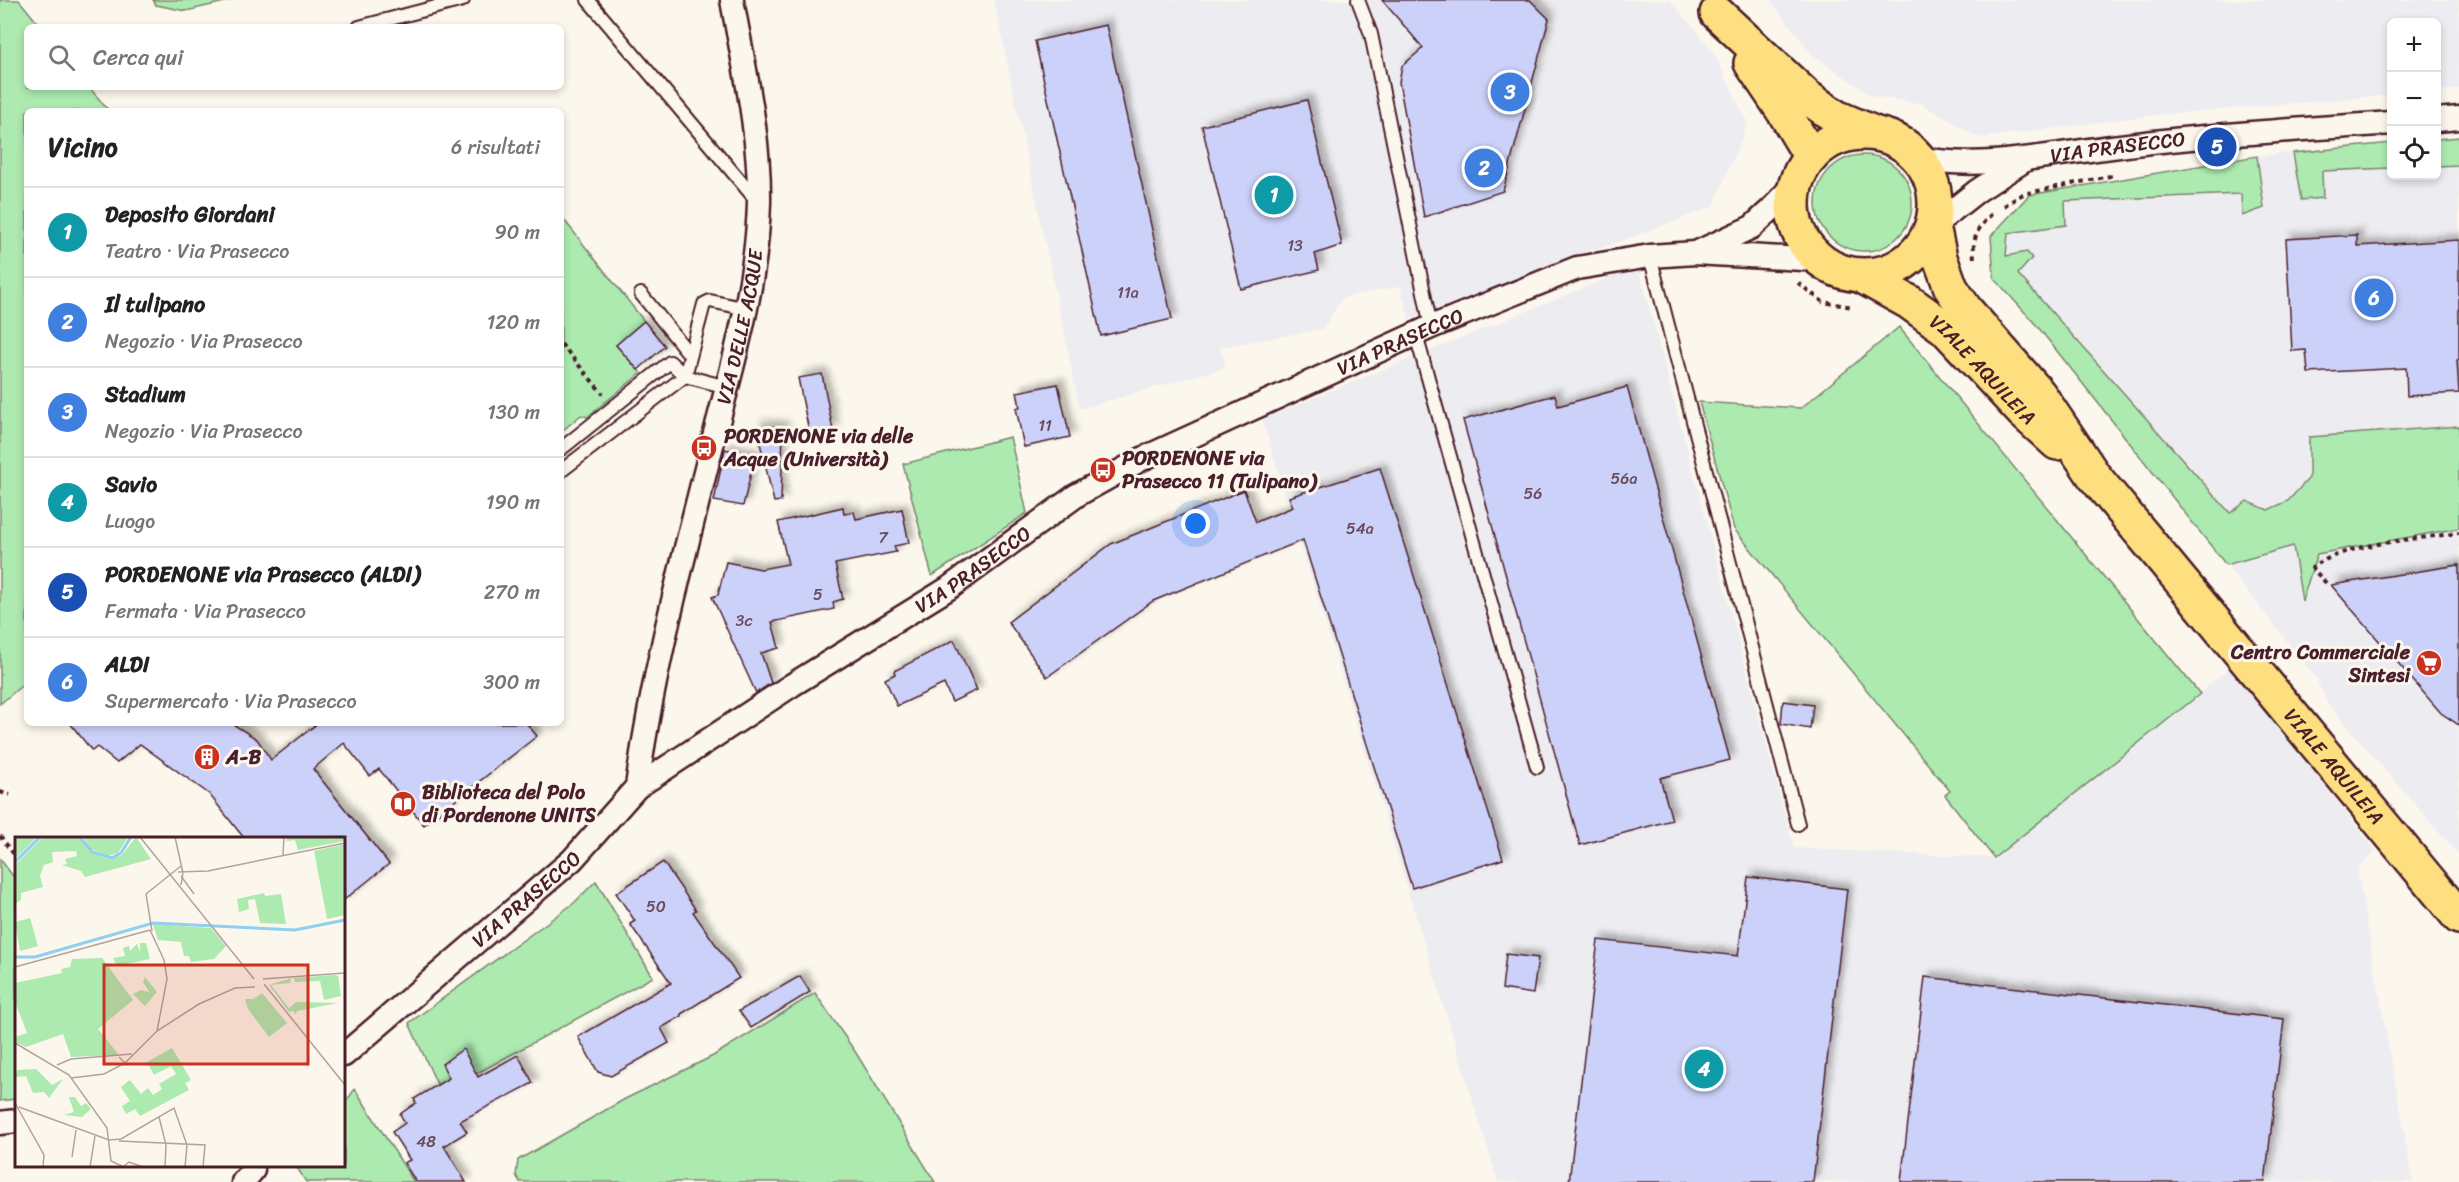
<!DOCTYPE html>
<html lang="it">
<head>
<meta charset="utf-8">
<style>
  :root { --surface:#fff; --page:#f6f6f6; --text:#222; --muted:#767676; --line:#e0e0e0; --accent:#ea580c }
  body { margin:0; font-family:Sriracha,sans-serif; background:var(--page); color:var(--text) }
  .controls { position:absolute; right:18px; top:18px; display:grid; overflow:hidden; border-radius:9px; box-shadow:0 3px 9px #0003 }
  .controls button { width:54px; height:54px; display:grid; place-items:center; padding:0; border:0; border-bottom:2px solid var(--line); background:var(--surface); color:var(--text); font:30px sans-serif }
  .you { position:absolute; left:1196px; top:524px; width:21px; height:21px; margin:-15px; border:4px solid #fff; border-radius:50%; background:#1a73e8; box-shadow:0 0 0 9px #1a73e833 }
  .badge { display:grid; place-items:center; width:39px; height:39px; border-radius:50%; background:var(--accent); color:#fff; font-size:20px; font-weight:700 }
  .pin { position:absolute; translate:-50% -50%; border:3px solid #fff; box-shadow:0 2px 6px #0006 }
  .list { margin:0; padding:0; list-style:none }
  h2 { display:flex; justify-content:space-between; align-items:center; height:78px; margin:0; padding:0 24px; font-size:26px }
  h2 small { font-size:20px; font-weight:400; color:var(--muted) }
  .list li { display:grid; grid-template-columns:39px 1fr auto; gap:18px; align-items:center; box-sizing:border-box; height:90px; padding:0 24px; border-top:2px solid var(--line) }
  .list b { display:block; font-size:22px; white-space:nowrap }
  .list p { margin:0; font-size:20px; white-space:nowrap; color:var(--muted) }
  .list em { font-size:20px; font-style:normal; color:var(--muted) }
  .icon { flex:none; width:33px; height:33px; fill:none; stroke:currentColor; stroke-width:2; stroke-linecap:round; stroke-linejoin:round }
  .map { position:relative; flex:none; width:2459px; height:1182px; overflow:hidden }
  .search { position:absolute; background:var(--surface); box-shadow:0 3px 9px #0003; left:24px; top:24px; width:540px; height:66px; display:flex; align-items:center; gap:15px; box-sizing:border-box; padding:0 21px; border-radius:9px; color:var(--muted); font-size:22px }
  .panel { position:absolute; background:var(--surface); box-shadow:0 3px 9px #0003; left:24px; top:108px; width:540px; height:618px; border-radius:9px }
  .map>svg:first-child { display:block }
  .built { fill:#edecf0 }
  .green { fill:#aceab0; stroke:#7b846e; stroke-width:1.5 }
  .building { fill:#ccd1f9; stroke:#4a1f2b; stroke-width:1.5; filter:url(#shadow) }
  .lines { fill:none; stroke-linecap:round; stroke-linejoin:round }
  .service-casing { stroke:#4a1f2b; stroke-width:16 }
  .minor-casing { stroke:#4a1f2b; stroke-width:27 }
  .primary-casing { stroke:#4a1f2b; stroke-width:38 }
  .path { stroke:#4a1f2b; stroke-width:4; stroke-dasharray:4.5 4.5; stroke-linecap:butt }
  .service { stroke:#fbf7ec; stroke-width:12 }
  .minor { stroke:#fbf7ec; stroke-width:22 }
  .primary { stroke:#fedf80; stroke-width:33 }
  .labels { text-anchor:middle; stroke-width:6; stroke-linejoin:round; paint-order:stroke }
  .number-label { font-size:16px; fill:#6a4c5e }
  .street-label { font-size:20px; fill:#4a1f2b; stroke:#fbf7ec }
  .poi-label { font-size:20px; font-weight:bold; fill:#4a1f2b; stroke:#fbf7ec; text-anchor:start }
  .inset-river { fill:none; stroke:#8fcff0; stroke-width:3 }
  .inset-road { fill:none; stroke:#b4a19f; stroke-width:1.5 }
  .view { fill:#c8321e; fill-opacity:0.15; stroke:#c8321e; stroke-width:3 }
  .inset-edge { fill:none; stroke:#4a1f2b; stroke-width:3 }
</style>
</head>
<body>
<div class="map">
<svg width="2459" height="1182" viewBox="0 0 2459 1182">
  <defs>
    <filter id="shadow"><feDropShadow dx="5.5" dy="-5.5" stdDeviation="3" flood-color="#0004"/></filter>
  </defs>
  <rect width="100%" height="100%" fill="#fbf7ec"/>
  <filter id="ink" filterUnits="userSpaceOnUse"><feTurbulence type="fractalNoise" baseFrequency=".0167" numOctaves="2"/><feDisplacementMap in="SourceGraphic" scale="12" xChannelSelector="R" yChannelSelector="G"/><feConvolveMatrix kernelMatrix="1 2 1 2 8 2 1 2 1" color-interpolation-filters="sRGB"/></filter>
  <g filter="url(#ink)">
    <!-- built -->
    <g class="built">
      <polygon points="994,0 1670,0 1711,48 1748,123 1713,207 1409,319 1401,286 1342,298 1323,329 1220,347 1226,367 1080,409"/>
      <polygon points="1770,0 2459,0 2459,89 2437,91 2436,22 2392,22 2391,95 2157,115 1979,138 1922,104 1872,96 1812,54"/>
      <polygon points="2459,137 2459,855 2327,703 2316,678 2038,327 1994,278 1991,236 2029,195 2235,158 2391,143 2392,176 2436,176 2437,139"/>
      <polygon points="1638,266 1794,848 1994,858 2231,667 2376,851 2357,869 2413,1182 1498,1182 1262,419"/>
    </g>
    <!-- green -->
    <g class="green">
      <polygon points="0,0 19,0 41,27 27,27 27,87 89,87 109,111 27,111 27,681 0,704"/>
      <polygon points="153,0 233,0 186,11 156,5"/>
      <polygon points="2459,137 2459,165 2437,166 2437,139"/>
      <polygon points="2391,143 2391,168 2322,171 2323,198 2301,200 2293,153"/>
      <circle cx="1864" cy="203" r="48"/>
      <polygon points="2257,156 2264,208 2242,216 2241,194 2065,201 2066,225 2008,233 2006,256 2027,252 2032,258 2018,274 2230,513 2247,501 2268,510 2288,501 2309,478 2309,437 2459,426 2459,528 2317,554 2302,601 2293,546 2226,565 2038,327 1994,278 1991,236 2029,195"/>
      <polygon points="561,216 644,321 616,345 641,373 587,417 581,415 561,432"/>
      <polygon points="1899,327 2200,694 1994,858 1945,795 1950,791 1734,529 1699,402 1801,408"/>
      <polygon points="1010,437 1027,513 932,576 903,464"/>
      <polygon points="0,859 16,880 16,1099 0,1101"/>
      <polygon points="596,881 653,977 441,1093 409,1023 574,903"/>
      <polygon points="815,993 856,1053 935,1182 520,1182 516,1175 518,1160 625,1099 713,1056"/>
      <polygon points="355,1089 414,1182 306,1182 296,1166 344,1166 344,1104"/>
    </g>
    <!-- building -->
    <g class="building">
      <polygon points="1382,0 1530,0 1549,19 1503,191 1424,217 1399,82 1402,66 1423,48"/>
      <polygon points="1106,25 1172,319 1101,336 1035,41"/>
      <polygon points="1307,100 1342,245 1315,254 1319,270 1241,289 1202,126"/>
      <polygon points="2357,235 2357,246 2459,240 2459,360 2457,360 2459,393 2407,396 2406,368 2308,373 2306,350 2292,351 2286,239"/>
      <polygon points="644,321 665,346 638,370 616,345"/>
      <polygon points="822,374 833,430 810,436 798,378"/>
      <polygon points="1058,384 1070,437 1024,447 1016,408 1020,407 1017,392"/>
      <polygon points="1627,387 1730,760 1660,778 1672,820 1580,845 1463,420 1555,395 1558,406"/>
      <polygon points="756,426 783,427 781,501 774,502"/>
      <polygon points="725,449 755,456 743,506 714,501"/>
      <polygon points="1380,468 1503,859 1412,888 1303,540 1153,601 1047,677 1008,622 1111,544 1244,490 1256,522 1293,507 1289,497"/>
      <polygon points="843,507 844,514 854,512 856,519 902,509 909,543 894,546 896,552 835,564 843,599 833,602 834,609 772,622 779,648 761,653 771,683 756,693 712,597 718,595 726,562 761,569 788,564 778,522"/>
      <polygon points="2459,565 2459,725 2441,713 2331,585"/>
      <polygon points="954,640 977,690 952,702 944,684 897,706 885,679 895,674 894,671"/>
      <polygon points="1783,701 1813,705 1810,729 1781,724"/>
      <polygon points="70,723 231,723 257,739 271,760 318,723 526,723 537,736 424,825 379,769 370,776 344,743 313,769 389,864 344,900 344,838 244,838 209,794 140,744 117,763 97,747 92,751"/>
      <polygon points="663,862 696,910 693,912 739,978 681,1014 682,1016 661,1028 669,1043 611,1076 598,1072 578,1037 671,983 630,924 635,921 616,893"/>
      <polygon points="1748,877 1847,889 1813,1182 1569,1182 1598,940 1738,956"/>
      <polygon points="1506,954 1538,958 1533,994 1502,989"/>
      <polygon points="800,976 810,992 751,1028 739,1011"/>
      <polygon points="1925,977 2284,1019 2265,1182 1901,1182"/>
      <polygon points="463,1049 478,1077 518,1055 533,1083 460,1121 467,1132 444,1146 466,1182 416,1182 404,1163 410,1160 392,1132 405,1123 400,1114 416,1103 414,1099 449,1078 442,1064"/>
    </g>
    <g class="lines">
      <defs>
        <g id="service">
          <polyline points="588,0 757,201"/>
          <polyline points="1358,0 1371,34 1431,327"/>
          <polyline points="359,27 463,0"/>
          <polyline points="1650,256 1798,824"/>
          <polyline points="641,294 690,355"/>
          <polyline points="1416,335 1537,767"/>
          <polyline points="561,449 670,362 685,376 727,387"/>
          <polyline points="561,471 685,376 704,304 710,301 747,309"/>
        </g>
        <g id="minor">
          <polyline points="2436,120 2459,118"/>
          <path id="s1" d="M1918 158C1981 170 2042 156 2104 148 2199 135 2296 130 2392 123"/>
          <polyline points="1933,226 1977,191 2022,162"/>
          <polyline points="1700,251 1752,227 1776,205 1798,178"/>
          <path id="s2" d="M637 787C653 668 685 553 714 437 734 360 757 283 759 202 760 134 744 67 732 0"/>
          <path id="s3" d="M344 1055 572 860 637 787 792 685 949 588 1077 495 1142 459 1431 327 1577 268 1650 256 1695 253 1820 260"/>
          <polyline points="0,1123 16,1121"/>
          <polyline points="243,1182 253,1170"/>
        </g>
        <g id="primary">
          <polyline points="1717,13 1807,97 1836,117 1876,134"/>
          <polyline points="1751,63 1786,115 1811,157"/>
          <circle cx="1864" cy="204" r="71"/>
          <path id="s4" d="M1933 226 1940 258 1951 288 1965 309 2039 394 2094 476 2459 917"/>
          <path id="s5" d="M1862 276 1909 302 1945 328 2023 412 2057 443"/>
        </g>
      </defs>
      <!-- service casing -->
      <use href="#service" class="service-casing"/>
      <!-- minor casing -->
      <use href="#minor" class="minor-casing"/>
      <!-- primary casing -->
      <use href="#primary" class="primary-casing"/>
      <!-- path -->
      <g class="path">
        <polyline points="2004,206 2023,194 2110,176 2109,172"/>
        <path d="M1974 258C1972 238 1978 226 1993 213"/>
        <polyline points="1798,283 1823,302 1853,307"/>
        <polyline points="561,344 603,394"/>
        <path d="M2326 583 2312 568C2343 543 2418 539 2459 533"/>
        <polyline points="0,792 10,795"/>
        <polyline points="0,836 16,857"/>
      </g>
      <!-- service -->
      <use href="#service" class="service"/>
      <!-- minor -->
      <use href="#minor" class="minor"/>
      <!-- primary -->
      <use href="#primary" class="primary"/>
    </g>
  </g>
  <!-- icons -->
  <defs>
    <symbol id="bus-disc" viewBox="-11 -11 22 22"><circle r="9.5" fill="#c8321e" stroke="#fbf7ec"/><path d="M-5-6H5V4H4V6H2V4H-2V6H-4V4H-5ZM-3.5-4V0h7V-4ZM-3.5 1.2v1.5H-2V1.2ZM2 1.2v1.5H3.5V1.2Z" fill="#fff"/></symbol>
    <symbol id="supermarket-disc" viewBox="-11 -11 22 22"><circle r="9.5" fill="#c8321e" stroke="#fbf7ec"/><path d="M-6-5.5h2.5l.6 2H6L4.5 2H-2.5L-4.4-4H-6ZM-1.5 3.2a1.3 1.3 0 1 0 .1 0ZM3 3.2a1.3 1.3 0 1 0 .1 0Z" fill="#fff"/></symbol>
    <symbol id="building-disc" viewBox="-11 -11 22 22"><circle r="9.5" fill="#c8321e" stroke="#fbf7ec"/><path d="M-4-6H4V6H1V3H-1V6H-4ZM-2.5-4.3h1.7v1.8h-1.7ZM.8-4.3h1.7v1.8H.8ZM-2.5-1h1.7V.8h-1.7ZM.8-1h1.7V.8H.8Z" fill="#fff"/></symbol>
    <symbol id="library-disc" viewBox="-11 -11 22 22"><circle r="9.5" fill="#c8321e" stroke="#fbf7ec"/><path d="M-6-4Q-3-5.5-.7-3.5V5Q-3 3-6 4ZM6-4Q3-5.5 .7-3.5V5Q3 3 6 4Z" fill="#fff"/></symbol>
  </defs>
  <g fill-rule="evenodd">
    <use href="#bus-disc" x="689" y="433" width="30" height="30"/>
    <use href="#bus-disc" x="1088" y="455" width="30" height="30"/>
    <use href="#supermarket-disc" x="2414" y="648" width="30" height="30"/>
    <use href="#building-disc" x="192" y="742" width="30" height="30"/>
    <use href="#library-disc" x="388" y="789" width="30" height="30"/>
  </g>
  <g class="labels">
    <!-- number labels -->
    <g class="number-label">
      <text x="1295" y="251">13</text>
      <text x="1128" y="298">11a</text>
      <text x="1045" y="431">11</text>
      <text x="1624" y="484">56a</text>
      <text x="1533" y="499">56</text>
      <text x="1360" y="534">54a</text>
      <text x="883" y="543">7</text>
      <text x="818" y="600">5</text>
      <text x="744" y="626">3c</text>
      <text x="656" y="912">50</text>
      <text x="426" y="1147">48</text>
    </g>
    <!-- street labels -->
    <g class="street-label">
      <text dy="7" stroke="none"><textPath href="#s1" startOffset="201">VIA PRASECCO</textPath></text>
      <text dy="7" stroke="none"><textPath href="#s2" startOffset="472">VIA DELLE ACQUE</textPath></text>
      <text dy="7" stroke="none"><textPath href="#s3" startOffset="1284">VIA PRASECCO</textPath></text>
      <text dy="7" stroke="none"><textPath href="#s5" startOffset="154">VIALE AQUILEIA</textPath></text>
      <text dy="7" stroke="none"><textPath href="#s3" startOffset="798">VIA PRASECCO</textPath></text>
      <text dy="7" stroke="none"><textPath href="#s4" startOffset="678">VIALE AQUILEIA</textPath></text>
      <text dy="7" stroke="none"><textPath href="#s3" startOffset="240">VIA PRASECCO</textPath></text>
    </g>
    <!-- poi labels -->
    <g class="poi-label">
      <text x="724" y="443">PORDENONE via delle<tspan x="724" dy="23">Acque (Università)</tspan></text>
      <text x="1122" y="465">PORDENONE via<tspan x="1122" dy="23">Prasecco 11 (Tulipano)</tspan></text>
      <text x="2410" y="659" text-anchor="end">Centro Commerciale<tspan x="2410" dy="23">Sintesi</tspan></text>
      <text x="226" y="764">A-B</text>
      <text x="422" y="799">Biblioteca del Polo<tspan x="422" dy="23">di Pordenone UNITS</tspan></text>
    </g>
  </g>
  <!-- overview -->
  <g transform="translate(15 837)">
    <rect width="330" height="330" fill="#fbf7ec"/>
    <path d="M0 0H22L0 22ZM28 0H64L75 15 95 22 107 18 121 0 136 22 70 40 66 34 47 28 52 27 50 22 62 19 61 14 37 15 38 25 29 28 25 39 28 50 6 56V63L0 67V28ZM68 0H113L103 16 93 19 76 12ZM271 0H330V4L283 13 280 3 272 4ZM330 7V78L312 82 299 14ZM249 56 250 59 266 57 271 87 245 86 240 62 233 63 234 72 224 75 222 62ZM15 81 23 109 5 114 0 85ZM138 87 196 91 211 109 199 122 176 125 174 119H169L166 105 143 103ZM125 106H131L135 122 102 129 98 121 110 119 108 111 114 109 115 114 122 107 125 115ZM87 121 118 163 83 192 104 218 56 220 48 197 11 210 0 205V200L12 196 0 165V146L47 136 46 132 55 130 57 122ZM319 138 323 139 326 159 309 163 305 144 280 145 279 141ZM130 140 142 155 130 169 118 157 126 153 134 155 128 145ZM276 141 275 146 256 148 274 171 281 165 323 166 282 174 280 178 279 174 274 175 254 148ZM247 156 272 186 254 200 233 172 230 162H238ZM157 211 176 243 170 246 174 253 125 279 120 272 111 277 107 269 115 264 106 250 115 243 126 257 133 251 138 258 147 252 144 247 161 237 156 229 139 238 132 225ZM21 232 37 248 48 242 34 261 29 255 18 256 11 239 0 240 2 233ZM54 260H60L66 269 71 266 76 272 67 280 49 278 59 275Z" fill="#aceab0"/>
    <path class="inset-river" d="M65 0 77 15 97 21 106 16 116 0M0 25 25 0M0 120H20L138 86 280 93 330 83"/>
    <path class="inset-road" d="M125 0 239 142M160 0 168 36 166 48M268 18 269 0M163 35 193 34 330 6M166 39 179 57M135 93 149 123 152 142 142 194M137 94 131 57 166 29M0 130 135 93M248 142 330 136M249 147 330 248M0 206 54 238 92 291 96 324 109 330M104 220 110 226 142 194 184 167 220 151 240 150M42 228 56 222 117 217M56 241 89 237 110 226M0 266 29 318 28 330M4 270 94 303 106 302 159 271 172 308 170 330M144 280 151 308 150 330M104 304 190 308 188 330M57 320 61 293M109 329 114 325 128 330M75 330 80 299"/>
    <path class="view" d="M89 128H293V227H89Z"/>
    <rect width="330" height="330" class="inset-edge"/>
  </g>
</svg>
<div class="controls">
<button>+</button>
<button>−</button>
<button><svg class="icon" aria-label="locate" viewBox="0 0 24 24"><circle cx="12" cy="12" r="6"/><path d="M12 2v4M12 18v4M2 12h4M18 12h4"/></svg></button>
</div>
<div class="you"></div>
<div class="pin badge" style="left:1274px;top:195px;background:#0f9aa8">1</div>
<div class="pin badge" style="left:1484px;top:168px;background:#3f7fe0">2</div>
<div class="pin badge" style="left:1510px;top:92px;background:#3f7fe0">3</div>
<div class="pin badge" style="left:1704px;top:1069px;background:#0f9aa8">4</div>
<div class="pin badge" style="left:2217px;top:147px;background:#1a4fb4">5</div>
<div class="pin badge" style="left:2374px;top:298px;background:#3f7fe0">6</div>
<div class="search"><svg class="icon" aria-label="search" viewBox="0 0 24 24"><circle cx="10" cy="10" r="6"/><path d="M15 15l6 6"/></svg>Cerca qui</div>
<section class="panel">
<h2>Vicino<small>6 risultati</small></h2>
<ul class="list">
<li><span class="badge" style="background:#0f9aa8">1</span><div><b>Deposito Giordani</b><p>Teatro · Via Prasecco</p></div><em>90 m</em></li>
<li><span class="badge" style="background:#3f7fe0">2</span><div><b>Il tulipano</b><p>Negozio · Via Prasecco</p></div><em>120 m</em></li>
<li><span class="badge" style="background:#3f7fe0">3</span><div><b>Stadium</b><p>Negozio · Via Prasecco</p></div><em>130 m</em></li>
<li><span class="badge" style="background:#0f9aa8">4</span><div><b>Savio</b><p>Luogo</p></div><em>190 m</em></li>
<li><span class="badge" style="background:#1a4fb4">5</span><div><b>PORDENONE via Prasecco (ALDI)</b><p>Fermata · Via Prasecco</p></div><em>270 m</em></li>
<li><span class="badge" style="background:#3f7fe0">6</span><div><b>ALDI</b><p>Supermercato · Via Prasecco</p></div><em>300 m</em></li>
</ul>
</section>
</div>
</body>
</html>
